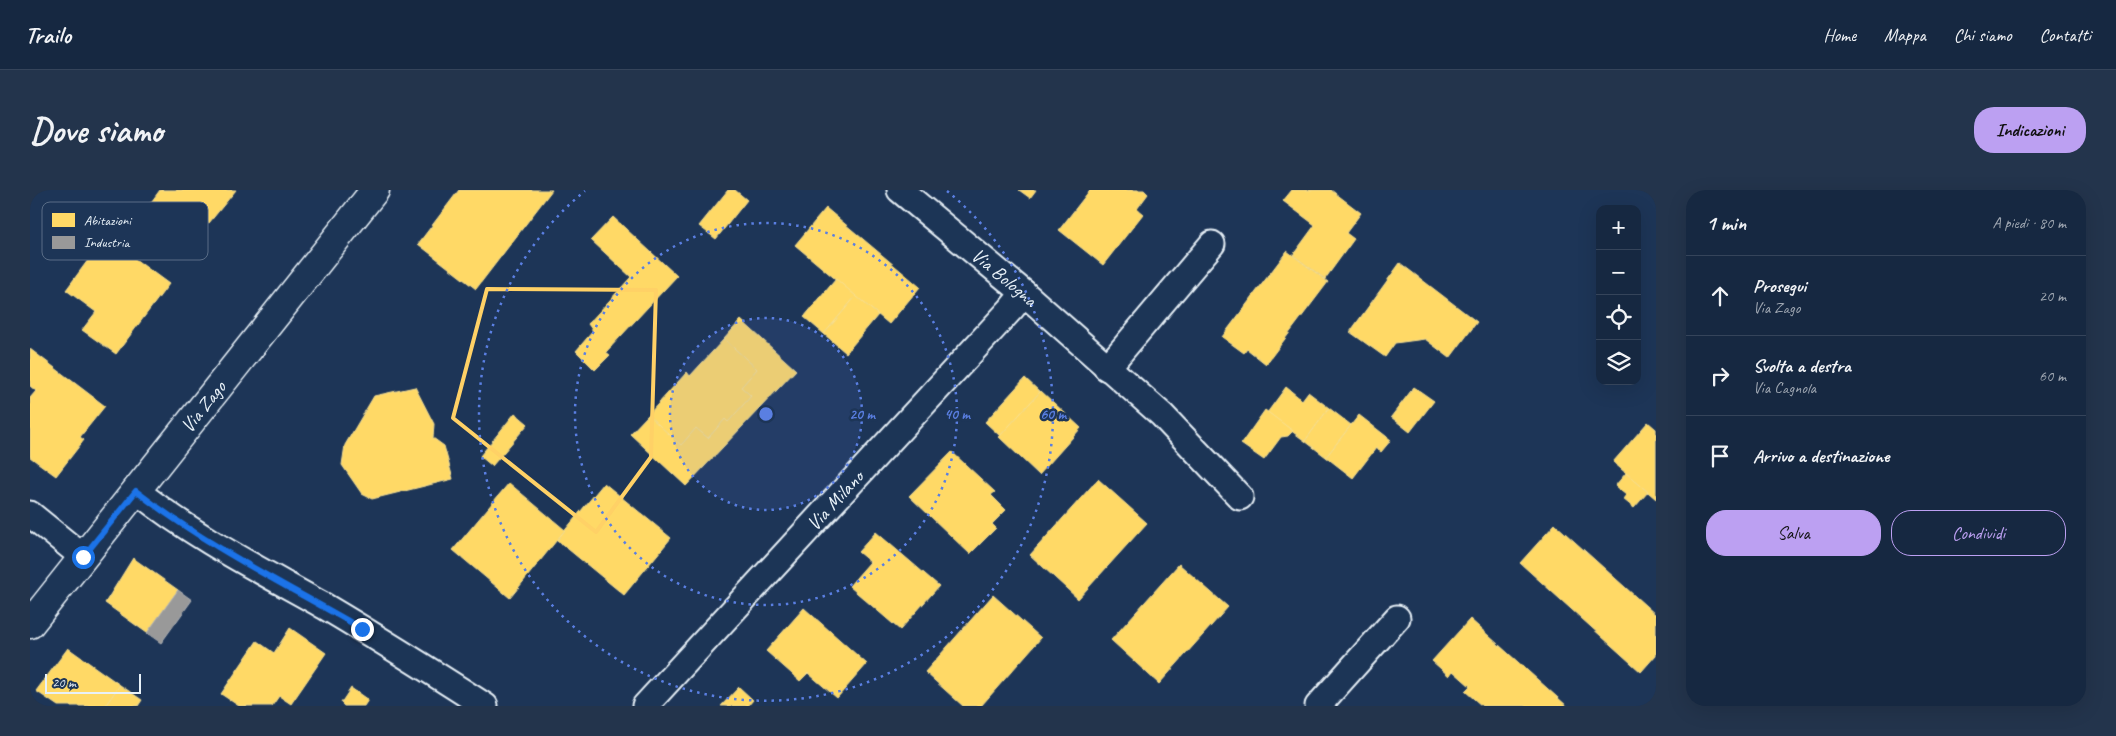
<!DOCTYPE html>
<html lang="it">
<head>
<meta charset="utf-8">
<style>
  :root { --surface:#162841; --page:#23344c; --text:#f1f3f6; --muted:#9ea6b1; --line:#35445a; --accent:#bca0f2 }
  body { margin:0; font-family:Caveat,sans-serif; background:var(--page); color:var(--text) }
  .controls { position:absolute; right:15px; top:15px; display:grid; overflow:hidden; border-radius:10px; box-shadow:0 5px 20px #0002 }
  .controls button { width:45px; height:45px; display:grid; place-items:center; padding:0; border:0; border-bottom:1px solid var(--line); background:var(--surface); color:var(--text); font:25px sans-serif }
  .scale { position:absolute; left:15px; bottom:12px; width:96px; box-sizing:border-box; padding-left:5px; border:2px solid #e8f1f8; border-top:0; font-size:14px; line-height:18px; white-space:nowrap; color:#e8f1f8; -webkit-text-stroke:4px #1d3557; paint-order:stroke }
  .stop { position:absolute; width:15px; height:15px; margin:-11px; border:4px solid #1a73e8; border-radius:50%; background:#fff }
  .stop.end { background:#1a73e8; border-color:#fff; box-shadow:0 1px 5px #0008 }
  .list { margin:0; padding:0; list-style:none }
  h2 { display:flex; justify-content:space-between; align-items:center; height:65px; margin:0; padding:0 20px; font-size:21px }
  h2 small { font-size:16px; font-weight:400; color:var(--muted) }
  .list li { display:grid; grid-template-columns:32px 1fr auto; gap:15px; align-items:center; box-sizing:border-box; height:80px; padding:0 20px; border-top:1px solid var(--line) }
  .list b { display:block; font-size:19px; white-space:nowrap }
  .list p { margin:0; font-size:16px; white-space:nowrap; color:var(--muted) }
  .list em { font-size:16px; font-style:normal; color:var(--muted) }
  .actions { display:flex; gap:10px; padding:15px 20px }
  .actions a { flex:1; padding:11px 0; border:1px solid var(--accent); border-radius:20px; text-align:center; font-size:18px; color:var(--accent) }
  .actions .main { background:var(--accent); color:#111 }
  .icon { flex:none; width:28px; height:28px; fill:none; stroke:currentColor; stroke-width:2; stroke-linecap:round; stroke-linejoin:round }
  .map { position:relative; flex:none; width:1626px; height:516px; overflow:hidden; border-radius:20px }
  header { display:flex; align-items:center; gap:30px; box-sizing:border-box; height:70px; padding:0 25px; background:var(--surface); border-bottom:1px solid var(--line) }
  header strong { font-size:24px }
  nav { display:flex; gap:28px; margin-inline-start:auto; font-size:18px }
  .intro { display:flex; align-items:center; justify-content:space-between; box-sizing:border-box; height:120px; padding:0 30px }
  h1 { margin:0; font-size:35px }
  .button { padding:12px 22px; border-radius:20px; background:var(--accent); color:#111; font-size:18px; font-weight:700 }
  main { display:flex; gap:30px; padding:0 30px }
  aside { flex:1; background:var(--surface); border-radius:20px; box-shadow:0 5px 20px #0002 }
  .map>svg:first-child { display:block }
  .homes { fill:#ffd966; stroke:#f8e092 }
  .industry { fill:#999; stroke:#b1b3b6 }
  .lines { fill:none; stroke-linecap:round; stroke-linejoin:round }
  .street-casing { stroke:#e8f1f8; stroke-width:29 }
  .secondary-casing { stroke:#e8f1f8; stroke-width:31 }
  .street { stroke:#1d3557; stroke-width:25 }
  .secondary { stroke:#1d3557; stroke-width:28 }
  .route { stroke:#1a73e8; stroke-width:6 }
  .marked { fill:none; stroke:#ffd166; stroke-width:4; stroke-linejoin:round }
  .ring { fill:none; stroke:#5a7fe2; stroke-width:2.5; stroke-dasharray:2.5 5 }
  .labels { text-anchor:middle; stroke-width:5; stroke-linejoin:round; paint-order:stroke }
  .street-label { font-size:20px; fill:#e8f1f8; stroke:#1d3557 }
  .key { fill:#1d3557; stroke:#5a6d87; stroke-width:1 }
  .key-label { font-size:14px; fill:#e8f1f8 }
  .centre { fill:#5a7fe2; stroke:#1d3557; stroke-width:2.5 }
  .ring-label { font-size:15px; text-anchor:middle; font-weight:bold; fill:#5a7fe2; stroke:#1d3557; stroke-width:5; stroke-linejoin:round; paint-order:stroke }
</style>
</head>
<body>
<header>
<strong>Trailo</strong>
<nav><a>Home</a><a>Mappa</a><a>Chi siamo</a><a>Contatti</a></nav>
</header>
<div class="intro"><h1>Dove siamo</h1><a class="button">Indicazioni</a></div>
<main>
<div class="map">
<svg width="1626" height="516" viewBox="0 0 1626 516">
  <rect width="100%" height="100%" fill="#1d3557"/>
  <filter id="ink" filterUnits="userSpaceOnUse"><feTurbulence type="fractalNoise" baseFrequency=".02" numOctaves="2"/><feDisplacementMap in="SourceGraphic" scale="10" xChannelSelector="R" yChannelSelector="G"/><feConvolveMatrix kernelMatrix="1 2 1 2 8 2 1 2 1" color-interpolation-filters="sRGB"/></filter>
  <g filter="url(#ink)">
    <!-- homes -->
    <g class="homes">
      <polygon points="130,0 206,0 179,33 166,23 152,41 119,15"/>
      <polygon points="429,0 522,0 446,99 388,54"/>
      <polygon points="698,0 705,0 717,10 686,49 669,36"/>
      <polygon points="989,0 1006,0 1000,8"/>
      <polygon points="1060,0 1114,0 1118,4 1107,19 1113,24 1073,75 1029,40"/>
      <polygon points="1262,0 1301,0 1331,23 1316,43 1324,49 1295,89 1263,65 1285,35 1253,11"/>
      <polygon points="796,18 890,97 859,134 765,55"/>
      <polygon points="583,27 647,86 576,162 580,165 565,180 546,161 563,141 558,134 601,87 561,50"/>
      <polygon points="75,47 139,94 86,164 52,140 66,122 36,100"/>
      <polygon points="1257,61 1298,92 1236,174 1217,159 1214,163 1192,147"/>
      <polygon points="1370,73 1447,132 1420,168 1395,149 1365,153 1355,167 1320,142"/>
      <polygon points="806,89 826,106 794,144 774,127"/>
      <polygon points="826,106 848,125 816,163 794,144"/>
      <polygon points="711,130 766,180 656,296 600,244 618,225 651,255 666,238 678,248 695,229 698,232 721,206 711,197 727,179 694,149"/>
      <polygon points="694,149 727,179 711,197 721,206 698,232 695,229 678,248 666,238 651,255 618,225 657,182 660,186"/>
      <polygon points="0,159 75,216 50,247 54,250 26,286 0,267 0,208 6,201 0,196"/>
      <polygon points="995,188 1010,202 970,246 955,232"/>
      <polygon points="385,197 404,234 403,248 414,256 423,289 342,309 332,304 312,275 315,255 344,206"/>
      <polygon points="1256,197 1272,210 1278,202 1299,218 1275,251 1237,223"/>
      <polygon points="1384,197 1404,211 1380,242 1361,227"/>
      <polygon points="1011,201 1051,238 1009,285 969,247"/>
      <polygon points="1299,218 1321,235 1296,267 1275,251"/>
      <polygon points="1235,220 1263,241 1258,246 1251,247 1234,270 1211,254"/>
      <polygon points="485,223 498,234 462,276 450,266"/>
      <polygon points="1329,225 1361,250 1351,262 1346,258 1323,288 1296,267"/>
      <polygon points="1618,232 1626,239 1626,309 1583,272"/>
      <polygon points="922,262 965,302 961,305 976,320 962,334 966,338 940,364 879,306"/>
      <polygon points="1596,283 1618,302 1604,318 1593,309 1596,305 1585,296"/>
      <polygon points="1068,289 1117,333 1048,409 1000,365"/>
      <polygon points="479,293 535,340 480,408 423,360"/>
      <polygon points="574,293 641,348 594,405 527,350"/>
      <polygon points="1525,334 1626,425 1626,465 1611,482 1490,373"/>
      <polygon points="846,342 909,396 870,440 819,396 840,372 828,362"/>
      <polygon points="103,368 148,400 117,443 75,413"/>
      <polygon points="1149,374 1198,417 1129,494 1081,450"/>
      <polygon points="963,405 1011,448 951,516 933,516 895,482"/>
      <polygon points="774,418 837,474 807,508 778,483 770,491 736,461"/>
      <polygon points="1440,429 1537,516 1452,516 1435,501 1440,496 1423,481 1419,486 1402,471"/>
      <polygon points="260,438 296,463 261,514 249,506 242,516 209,516 191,504 227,451 244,463"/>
      <polygon points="38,458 90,495 75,516 28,516 6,501"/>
      <polygon points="90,495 112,510 108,516 75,516"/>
      <polygon points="709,497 723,510 718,516 691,516"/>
      <polygon points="321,498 338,510 334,516 314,516 311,513"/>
    </g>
    <!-- industry -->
    <polygon class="industry" points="148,400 162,410 131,453 117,443"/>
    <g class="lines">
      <defs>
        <g id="street">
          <path id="s1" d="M870 0 994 103 1132 225 1210 307"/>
          <polyline points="1077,178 1182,54"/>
          <path d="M107 301C164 347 230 380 294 416 348 448 402 482 455 516"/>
          <polyline points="0,324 53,367"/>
          <path id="s2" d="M615 516 981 119 994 103"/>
          <polyline points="1288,516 1367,428"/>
        </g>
        <g id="secondary">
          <path id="s3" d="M0 434 345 0"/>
        </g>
      </defs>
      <!-- street casing -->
      <use href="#street" class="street-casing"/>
      <!-- secondary casing -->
      <use href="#secondary" class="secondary-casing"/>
      <!-- street -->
      <use href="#street" class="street"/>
      <!-- secondary -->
      <use href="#secondary" class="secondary"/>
    </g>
  </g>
  <g class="lines" filter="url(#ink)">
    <!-- route -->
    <path class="route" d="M53 367 106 301C176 356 256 395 332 439"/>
  </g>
  <!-- marked area -->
  <path class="marked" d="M457 99 626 100 621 267 566 342 423 228Z"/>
  <!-- distance rings -->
  <circle cx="736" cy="224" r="96" fill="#5a7fe2" fill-opacity=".12"/>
  <g class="ring">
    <circle cx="736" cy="224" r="96"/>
    <circle cx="736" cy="224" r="191"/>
    <path d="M917 1A287 287 0 1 1 555 1"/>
  </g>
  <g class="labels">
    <!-- street labels -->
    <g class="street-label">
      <text dy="7" stroke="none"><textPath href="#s1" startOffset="136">Via Bologna</textPath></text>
      <text dy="7" stroke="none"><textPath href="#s3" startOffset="278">Via Zago</textPath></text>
      <text dy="7" stroke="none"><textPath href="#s2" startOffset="280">Via Milano</textPath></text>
    </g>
  </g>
  <!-- legend -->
  <rect x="12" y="12" width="166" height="58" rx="8" class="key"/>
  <rect x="22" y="23" width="23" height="14" fill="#ffd966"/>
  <rect x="22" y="46" width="23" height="13" fill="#999"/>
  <g class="key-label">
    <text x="54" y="35">Abitazioni</text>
    <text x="54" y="57">Industria</text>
  </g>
  <circle cx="736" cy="224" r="8" class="centre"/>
  <g class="ring-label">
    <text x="832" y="229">20 m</text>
    <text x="927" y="229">40 m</text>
    <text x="1023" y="229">60 m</text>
  </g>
</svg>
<div class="controls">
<button>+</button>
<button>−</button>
<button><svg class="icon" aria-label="locate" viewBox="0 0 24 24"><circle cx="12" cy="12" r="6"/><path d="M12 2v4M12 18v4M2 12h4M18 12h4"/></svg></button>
<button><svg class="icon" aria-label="layers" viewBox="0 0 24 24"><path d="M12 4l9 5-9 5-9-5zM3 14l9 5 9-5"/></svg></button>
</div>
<div class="scale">20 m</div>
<div class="stop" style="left:53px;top:367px"></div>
<div class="stop end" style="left:332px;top:439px"></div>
</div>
<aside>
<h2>1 min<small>A piedi · 80 m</small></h2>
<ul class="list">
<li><svg class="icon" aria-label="ahead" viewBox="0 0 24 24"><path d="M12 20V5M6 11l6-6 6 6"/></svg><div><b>Prosegui</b><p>Via Zago</p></div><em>20 m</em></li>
<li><svg class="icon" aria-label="right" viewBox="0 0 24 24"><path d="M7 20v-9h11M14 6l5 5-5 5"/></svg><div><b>Svolta a destra</b><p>Via Cagnola</p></div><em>60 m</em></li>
<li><svg class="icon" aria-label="arrive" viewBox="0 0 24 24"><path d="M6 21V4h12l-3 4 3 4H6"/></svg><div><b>Arrivo a destinazione</b></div></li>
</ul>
<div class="actions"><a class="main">Salva</a><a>Condividi</a></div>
</aside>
</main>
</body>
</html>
